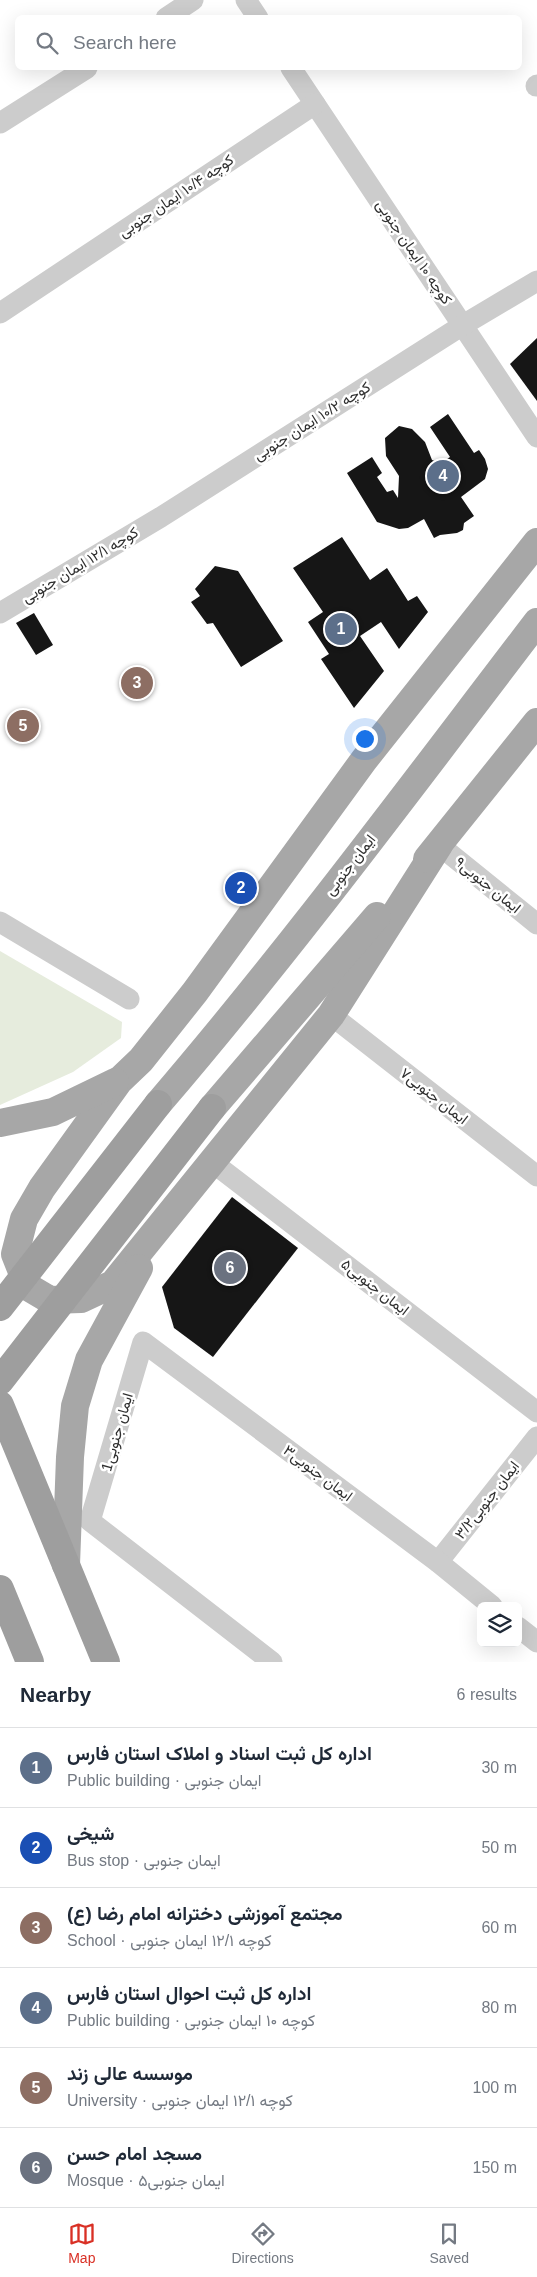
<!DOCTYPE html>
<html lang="en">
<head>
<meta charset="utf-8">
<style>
  :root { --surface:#fff; --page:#f6f6f7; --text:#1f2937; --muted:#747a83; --line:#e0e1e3; --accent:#d93025 }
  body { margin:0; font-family:Arial,Vazirmatn,sans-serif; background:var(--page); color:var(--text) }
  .controls { position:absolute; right:15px; bottom:15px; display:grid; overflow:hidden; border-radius:8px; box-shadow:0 5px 20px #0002 }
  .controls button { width:45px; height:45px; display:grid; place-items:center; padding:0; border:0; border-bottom:1px solid var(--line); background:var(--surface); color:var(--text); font:25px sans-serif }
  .you { position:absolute; left:364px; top:738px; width:18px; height:18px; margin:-12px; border:4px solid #fff; border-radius:50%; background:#1a73e8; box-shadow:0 0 0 8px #1a73e833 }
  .badge { display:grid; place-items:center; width:32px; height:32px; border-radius:50%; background:var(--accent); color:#fff; font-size:16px; font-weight:700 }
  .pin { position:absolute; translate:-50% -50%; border:2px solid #fff; box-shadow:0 1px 5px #0006 }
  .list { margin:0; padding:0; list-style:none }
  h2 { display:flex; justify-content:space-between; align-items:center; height:65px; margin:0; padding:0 20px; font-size:21px }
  h2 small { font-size:16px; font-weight:400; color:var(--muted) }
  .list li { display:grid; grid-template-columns:32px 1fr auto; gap:15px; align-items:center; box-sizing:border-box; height:80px; padding:0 20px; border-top:1px solid var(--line) }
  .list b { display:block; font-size:19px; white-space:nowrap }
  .list p { margin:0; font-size:16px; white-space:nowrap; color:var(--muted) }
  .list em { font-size:16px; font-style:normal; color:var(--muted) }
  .icon { flex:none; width:28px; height:28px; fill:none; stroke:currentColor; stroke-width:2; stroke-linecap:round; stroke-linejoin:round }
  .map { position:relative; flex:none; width:537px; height:1662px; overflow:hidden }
  .search { position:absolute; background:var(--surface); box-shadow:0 5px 20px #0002; left:15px; right:15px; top:15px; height:55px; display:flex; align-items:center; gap:12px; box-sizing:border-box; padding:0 18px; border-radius:8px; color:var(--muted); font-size:19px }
  .sheet { height:545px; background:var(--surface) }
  nav { display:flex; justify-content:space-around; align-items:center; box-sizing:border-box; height:70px; border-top:1px solid var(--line); background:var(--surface); font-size:14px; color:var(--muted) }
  nav a { display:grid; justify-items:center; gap:2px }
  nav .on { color:var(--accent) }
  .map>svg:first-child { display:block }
  .green { fill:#e6ecdd }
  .building { fill:#161616 }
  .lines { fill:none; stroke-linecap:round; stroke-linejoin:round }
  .minor { stroke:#ccc; stroke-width:21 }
  .primary { stroke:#a7a7a7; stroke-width:28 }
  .trunk { stroke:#9e9e9e; stroke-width:28 }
  .trunk-bridge { stroke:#9e9e9e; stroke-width:28 }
  .labels { text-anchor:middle; stroke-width:5; stroke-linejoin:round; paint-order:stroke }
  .street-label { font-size:15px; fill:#2f2f2f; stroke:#fff }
</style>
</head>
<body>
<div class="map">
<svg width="537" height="1662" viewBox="0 0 537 1662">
  <rect width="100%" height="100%" fill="#fff"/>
  <!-- green -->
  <polygon class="green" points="0,951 122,1022 121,1038 73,1072 0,1105"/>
  <!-- building -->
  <g class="building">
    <polygon points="537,338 537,401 510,364"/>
    <polygon points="448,414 474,453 479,450 485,459 488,469 485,479 461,497 474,516 464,523 463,530 457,533 440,535 434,538 424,519 408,528 399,529 377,522 347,473 372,457 382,473 377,477 387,492 393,490 398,498 399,476 386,456 385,438 399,426 412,429 425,442 432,460 441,463 450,457 430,427"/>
    <polygon points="342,537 370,580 387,568 408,601 417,596 428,612 399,649 381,622 360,636 384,671 354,708 321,659 329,654 308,622 323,612 293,568"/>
    <polygon points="215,566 238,571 283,641 241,667 213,623 207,624 191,602 200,596 195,589"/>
    <polygon points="34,613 53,645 36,655 16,623"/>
    <polygon points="232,1197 298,1248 213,1357 174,1328 162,1287"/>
  </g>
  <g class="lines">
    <!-- minor -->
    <g class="minor">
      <polyline points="246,0 258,18"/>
      <polyline points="166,18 193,0"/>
      <polyline points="291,68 537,437"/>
      <polyline points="536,86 537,85"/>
      <polyline points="0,123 87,68"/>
      <polyline points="0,313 315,104"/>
      <polyline points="0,613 161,517 463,325 537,281"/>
      <polyline points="439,845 537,924"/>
      <polyline points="0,922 129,999"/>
      <polyline points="331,1015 537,1176"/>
      <polyline points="212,1162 537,1412"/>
      <polyline points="438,1562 537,1437"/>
      <polyline points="518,1627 537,1642"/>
      <polyline points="272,1662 90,1521 143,1342 438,1562 492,1606"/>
    </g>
    <!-- primary -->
    <g class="primary">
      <polyline points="439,845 331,1015 113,1284 81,1299 50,1300 28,1287 15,1254 24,1219 42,1188 119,1081 141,1060 195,992 364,760 537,542"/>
      <polyline points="427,859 537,722"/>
      <path d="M158 1104C291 949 413 784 537 622"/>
      <polyline points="212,1108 377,916"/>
      <polyline points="0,1123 53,1112 115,1082"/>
      <polyline points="66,1565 70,1457 75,1406 89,1360 139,1268"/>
    </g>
    <!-- trunk -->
    <g class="trunk">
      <polyline points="0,1405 106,1662"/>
      <polyline points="0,1589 30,1662"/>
    </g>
    <!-- trunk-bridge -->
    <g class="trunk-bridge">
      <polyline points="0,1307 158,1104"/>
      <polyline points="0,1381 212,1108"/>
    </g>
  </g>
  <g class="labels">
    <!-- street labels -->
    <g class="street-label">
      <text transform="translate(176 196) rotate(-34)" y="5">کوچه ۱۰/۴ ایمان جنوبی</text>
      <text transform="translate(414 252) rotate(56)" y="5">کوچه ۱۰ ایمان جنوبی</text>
      <text transform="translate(312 421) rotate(-32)" y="5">کوچه ۱۰/۲ ایمان جنوبی</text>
      <text transform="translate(80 565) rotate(-31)" y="5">کوچه ۱۲/۱ ایمان جنوبی</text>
      <text transform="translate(350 865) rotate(-52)" y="5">ایمان جنوبی</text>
      <text transform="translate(488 885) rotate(39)" y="5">ایمان جنوبی۹</text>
      <text transform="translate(434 1096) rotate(38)" y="5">ایمان جنوبی۷</text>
      <text transform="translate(375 1287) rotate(38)" y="5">ایمان جنوبی۵</text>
      <text transform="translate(117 1432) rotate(-74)" y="5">1ایمان جنوبی</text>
      <text transform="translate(318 1473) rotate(37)" y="5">ایمان جنوبی۳</text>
      <text transform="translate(487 1500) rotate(-52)" y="5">ایمان جنوبی۳/۲</text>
    </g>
  </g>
</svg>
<div class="controls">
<button><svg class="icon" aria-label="layers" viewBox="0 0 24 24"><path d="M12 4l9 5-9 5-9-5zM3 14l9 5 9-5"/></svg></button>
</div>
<div class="you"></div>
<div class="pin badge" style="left:341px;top:629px;background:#5c6f8a">1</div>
<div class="pin badge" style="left:241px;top:888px;background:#1a4fb4">2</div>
<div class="pin badge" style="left:137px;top:683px;background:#8d6e63">3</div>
<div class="pin badge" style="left:443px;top:476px;background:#5c6f8a">4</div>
<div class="pin badge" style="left:23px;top:726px;background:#8d6e63">5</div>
<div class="pin badge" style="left:230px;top:1268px;background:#6b7280">6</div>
<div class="search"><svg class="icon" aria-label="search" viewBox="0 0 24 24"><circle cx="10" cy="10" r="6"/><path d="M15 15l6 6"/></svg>Search here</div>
</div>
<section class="sheet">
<h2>Nearby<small>6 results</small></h2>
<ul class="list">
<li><span class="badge" style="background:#5c6f8a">1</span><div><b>اداره کل ثبت اسناد و املاک استان فارس</b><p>Public building · ایمان جنوبی</p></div><em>30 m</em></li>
<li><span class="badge" style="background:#1a4fb4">2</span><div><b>شیخی</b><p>Bus stop · ایمان جنوبی</p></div><em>50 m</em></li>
<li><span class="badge" style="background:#8d6e63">3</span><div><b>مجتمع آموزشی دخترانه امام رضا (ع)</b><p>School · کوچه ۱۲/۱ ایمان جنوبی</p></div><em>60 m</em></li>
<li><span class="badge" style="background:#5c6f8a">4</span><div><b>اداره کل ثبت احوال استان فارس</b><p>Public building · کوچه ۱۰ ایمان جنوبی</p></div><em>80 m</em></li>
<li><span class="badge" style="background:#8d6e63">5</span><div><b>موسسه عالی زند</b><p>University · کوچه ۱۲/۱ ایمان جنوبی</p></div><em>100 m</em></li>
<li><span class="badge" style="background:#6b7280">6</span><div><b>مسجد امام حسن</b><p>Mosque · ایمان جنوبی۵</p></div><em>150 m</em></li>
</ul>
</section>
<nav>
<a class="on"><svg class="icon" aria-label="map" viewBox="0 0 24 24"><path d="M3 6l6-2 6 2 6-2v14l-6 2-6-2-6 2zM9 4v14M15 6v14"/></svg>Map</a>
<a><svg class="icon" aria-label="directions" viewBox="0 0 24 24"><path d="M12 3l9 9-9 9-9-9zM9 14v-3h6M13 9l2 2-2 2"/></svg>Directions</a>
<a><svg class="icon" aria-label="saved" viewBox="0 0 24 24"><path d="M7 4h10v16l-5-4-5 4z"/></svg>Saved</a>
</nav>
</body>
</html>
